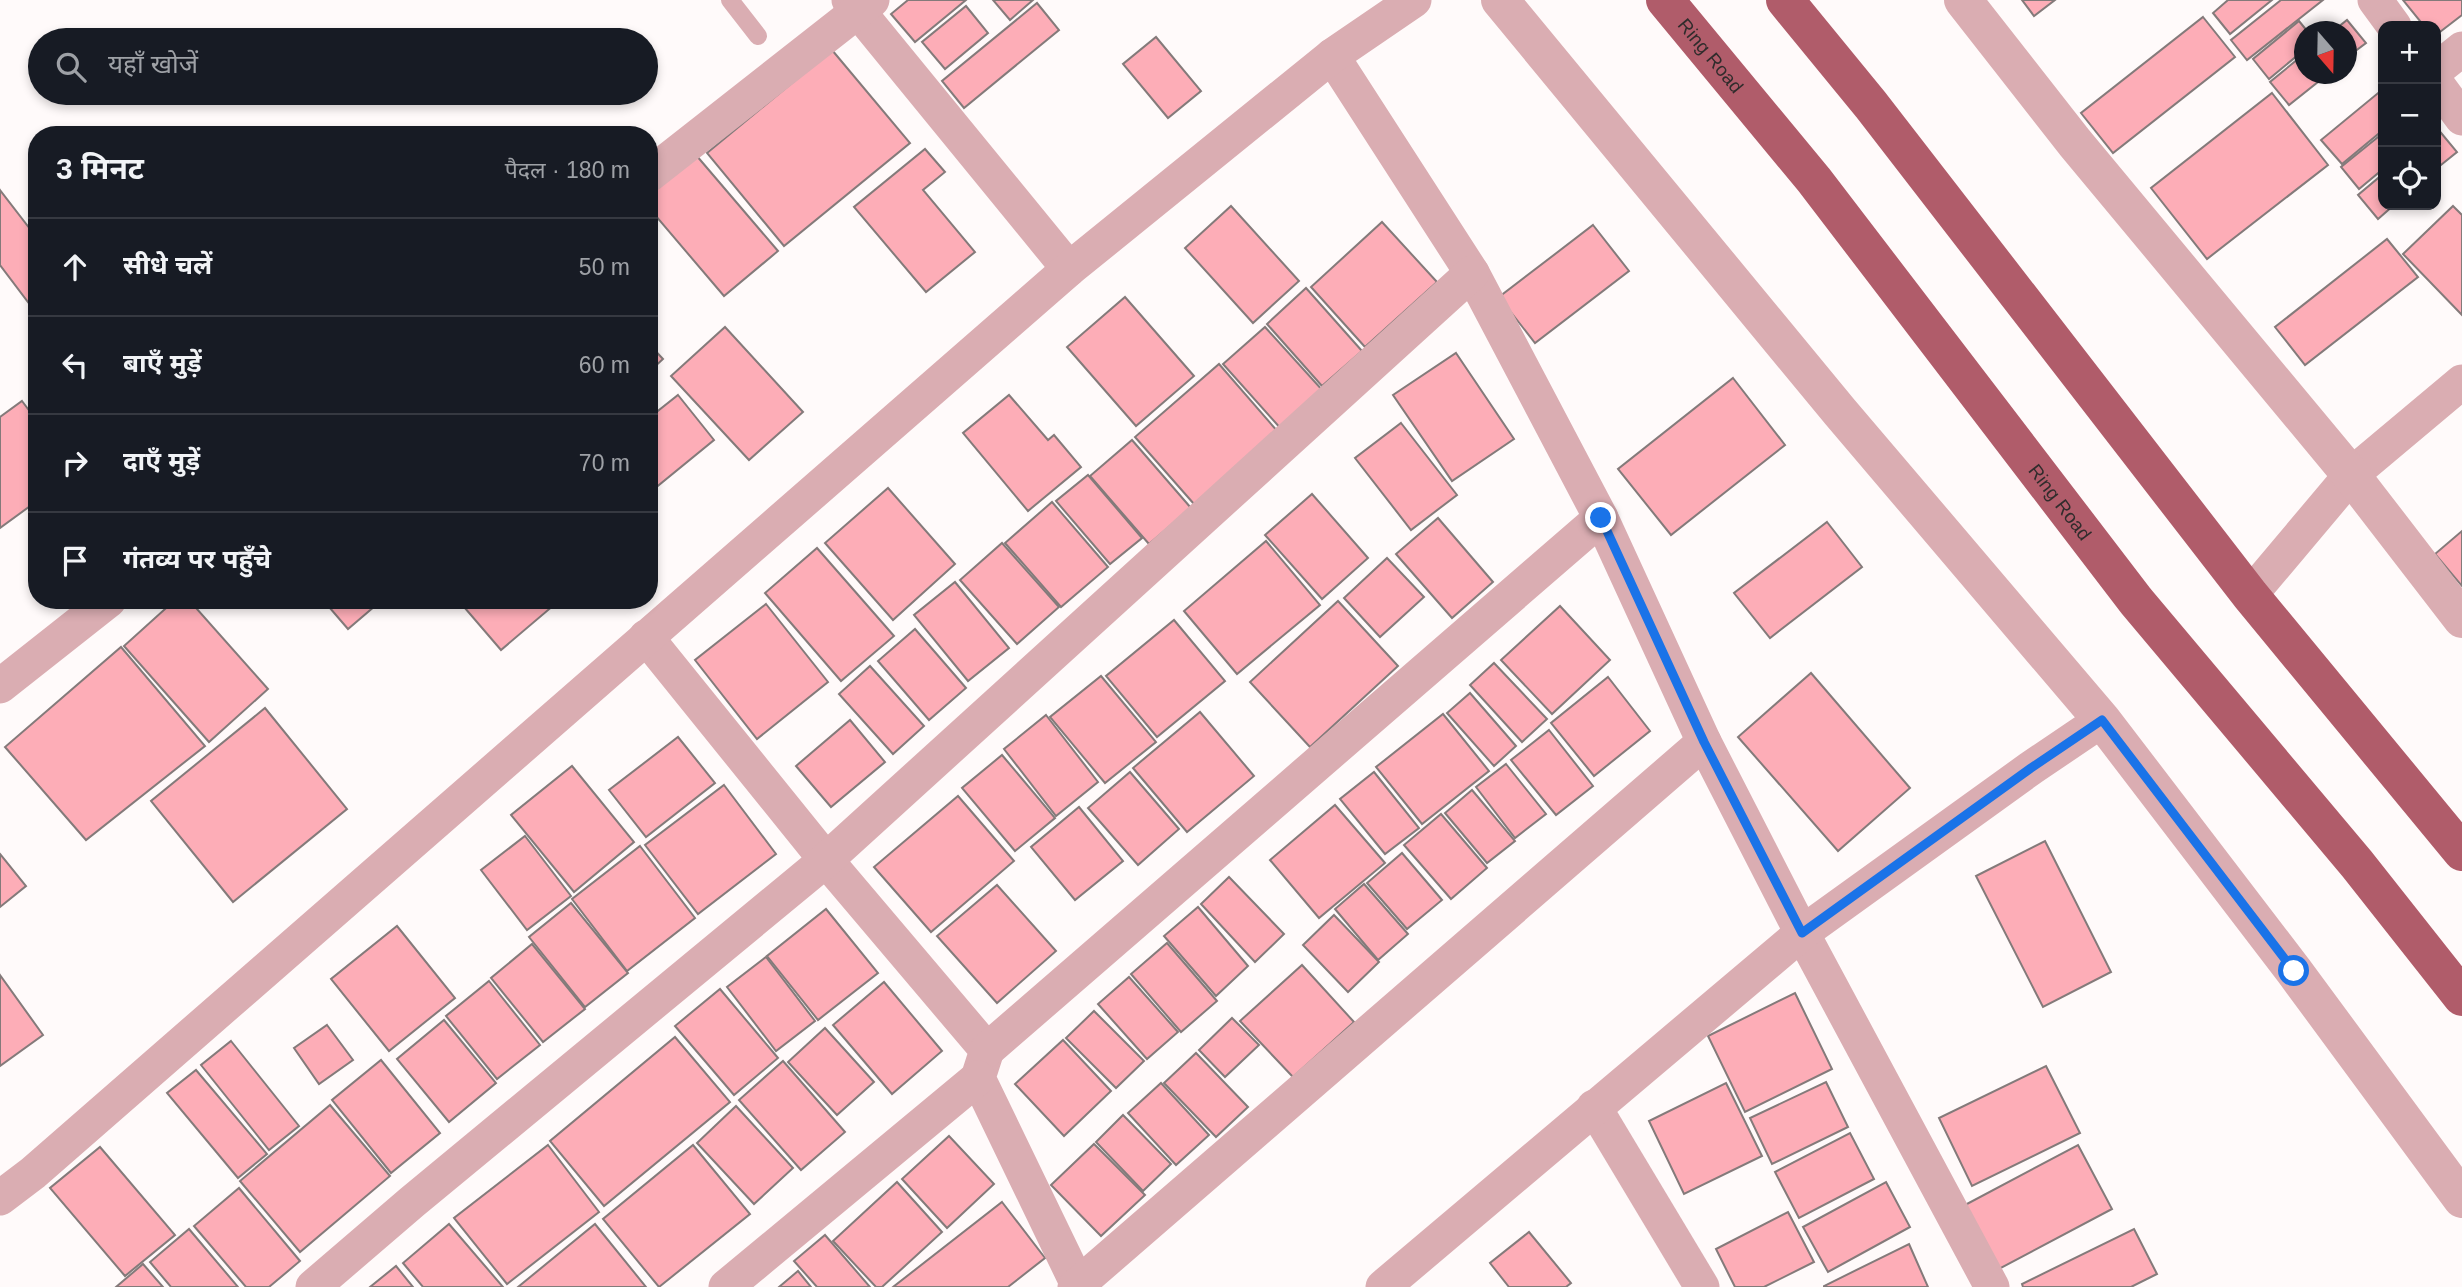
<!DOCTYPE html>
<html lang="hi">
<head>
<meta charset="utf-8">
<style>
  :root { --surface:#171b24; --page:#20242c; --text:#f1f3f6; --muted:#9ea1a6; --line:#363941 }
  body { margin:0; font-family:Helvetica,"Noto Sans Devanagari",sans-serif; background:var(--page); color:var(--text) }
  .controls { position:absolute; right:21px; top:21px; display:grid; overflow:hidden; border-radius:14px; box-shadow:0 4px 10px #0003 }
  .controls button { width:63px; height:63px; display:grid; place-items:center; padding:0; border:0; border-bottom:2px solid var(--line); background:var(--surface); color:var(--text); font:35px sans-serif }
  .compass { position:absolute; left:2294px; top:21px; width:63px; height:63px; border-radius:50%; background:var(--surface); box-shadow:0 4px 10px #0003; rotate:160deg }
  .stop { position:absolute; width:21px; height:21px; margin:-16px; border:5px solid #1a73e8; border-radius:50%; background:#fff }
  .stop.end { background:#1a73e8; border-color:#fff; box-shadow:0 2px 7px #0008 }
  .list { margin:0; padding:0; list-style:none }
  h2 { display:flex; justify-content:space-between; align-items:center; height:91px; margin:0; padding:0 28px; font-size:30px }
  h2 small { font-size:23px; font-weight:400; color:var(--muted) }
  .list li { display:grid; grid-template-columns:46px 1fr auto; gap:21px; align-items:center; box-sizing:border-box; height:98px; padding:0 28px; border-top:2px solid var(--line) }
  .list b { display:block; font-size:26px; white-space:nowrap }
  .list em { font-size:23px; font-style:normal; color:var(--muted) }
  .icon { flex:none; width:38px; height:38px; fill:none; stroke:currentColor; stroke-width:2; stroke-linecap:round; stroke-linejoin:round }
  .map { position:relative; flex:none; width:2462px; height:1287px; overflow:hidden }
  .search { position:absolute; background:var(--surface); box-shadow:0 4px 10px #0003; left:28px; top:28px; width:630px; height:77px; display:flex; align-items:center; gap:18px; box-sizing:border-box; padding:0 24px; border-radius:38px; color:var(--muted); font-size:26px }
  .panel { position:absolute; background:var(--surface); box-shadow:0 4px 10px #0003; left:28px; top:126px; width:630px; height:483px; border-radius:28px }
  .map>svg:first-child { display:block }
  .building { fill:#fdadb7; stroke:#847a7a; stroke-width:2 }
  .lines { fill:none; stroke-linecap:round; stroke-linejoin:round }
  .service { stroke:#daadb2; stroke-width:18 }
  .minor { stroke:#daadb2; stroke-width:35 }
  .tertiary { stroke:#daadb2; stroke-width:38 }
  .trunk { stroke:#b05c6a; stroke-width:38 }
  .route { stroke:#1a73e8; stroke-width:9 }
  .labels { text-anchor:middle; stroke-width:6; stroke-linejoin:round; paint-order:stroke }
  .street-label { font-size:19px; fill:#302c2c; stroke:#fffafa }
</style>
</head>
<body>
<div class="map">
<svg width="2462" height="1287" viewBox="0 0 2462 1287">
  <rect width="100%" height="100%" fill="#fffafa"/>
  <!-- building -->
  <g class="building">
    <polygon points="908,0 966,0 915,42 891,14"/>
    <polygon points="993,0 1033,0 1010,20"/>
    <polygon points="2022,0 2055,0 2034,16"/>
    <polygon points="2228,0 2272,0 2230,34 2213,13"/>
    <polygon points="2281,0 2323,0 2247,60 2231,40"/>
    <polygon points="2403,0 2462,0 2462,15 2436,35 2436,26 2424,26"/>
    <polygon points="1037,3 1059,30 964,108 942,81"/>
    <polygon points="966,6 988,33 945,69 922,42"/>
    <polygon points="2203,17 2235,57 2113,153 2081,113"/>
    <polygon points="2347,20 2366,43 2346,58 2346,32 2332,32"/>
    <polygon points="2299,21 2308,32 2304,32 2304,50 2269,79 2253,59"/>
    <polygon points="1156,37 1201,91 1168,118 1123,64"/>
    <polygon points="832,50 910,143 784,246 707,153"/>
    <polygon points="2304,54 2304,74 2328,74 2289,105 2270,82"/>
    <polygon points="2383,89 2383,130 2342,164 2321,140"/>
    <polygon points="2272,93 2328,165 2207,259 2151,188"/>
    <polygon points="2437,128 2457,152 2436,169 2436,129"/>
    <polygon points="2383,133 2383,169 2359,189 2341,167"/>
    <polygon points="925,149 945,172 923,190 975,252 926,292 854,207"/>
    <polygon points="696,155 778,251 724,296 649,208 649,195"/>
    <polygon points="2383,174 2383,205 2394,205 2378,219 2358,195"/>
    <polygon points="0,190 37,238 37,314 0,265"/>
    <polygon points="1231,206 1299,281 1253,323 1185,248"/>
    <polygon points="2453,206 2462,215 2462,315 2403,254"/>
    <polygon points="1382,222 1437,282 1365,347 1311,287"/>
    <polygon points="1593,225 1629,271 1535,343 1499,297"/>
    <polygon points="2387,239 2418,277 2305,365 2275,327"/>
    <polygon points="1306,288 1362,351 1322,386 1267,324"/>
    <polygon points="1125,297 1194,376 1136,426 1067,347"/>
    <polygon points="725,327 803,412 749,460 671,376"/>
    <polygon points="1265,327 1324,392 1282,430 1223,364"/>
    <polygon points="649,344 663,359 649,372"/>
    <polygon points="1456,353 1514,439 1452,481 1393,395"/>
    <polygon points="1219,364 1278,432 1194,504 1135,437"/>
    <polygon points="1733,378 1785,445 1671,535 1618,469"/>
    <polygon points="678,395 714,440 654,489 649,483 649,418"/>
    <polygon points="1009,395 1048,440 1054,435 1081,467 1028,511 963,433"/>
    <polygon points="22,401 37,421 37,501 0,528 0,417"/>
    <polygon points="1401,423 1457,495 1411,530 1355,458"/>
    <polygon points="1132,440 1191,508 1149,544 1090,476"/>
    <polygon points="1088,475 1142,538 1110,564 1056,501"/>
    <polygon points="888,488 955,564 893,620 825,543"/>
    <polygon points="1312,494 1368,558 1322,599 1265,535"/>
    <polygon points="1052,502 1108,567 1061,607 1005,543"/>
    <polygon points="1438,518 1493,582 1452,618 1396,554"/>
    <polygon points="1827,522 1862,567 1770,638 1734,593"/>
    <polygon points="2462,531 2462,586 2435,554"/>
    <polygon points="1266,541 1320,605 1237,674 1184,611"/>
    <polygon points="1002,543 1059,607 1017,644 960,580"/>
    <polygon points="817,548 894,636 841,681 765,593"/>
    <polygon points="1387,558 1424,597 1380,637 1344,598"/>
    <polygon points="955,582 1009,648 968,681 914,615"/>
    <polygon points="175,600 189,600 268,689 209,742 124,646"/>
    <polygon points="323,600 382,600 348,629"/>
    <polygon points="458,600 549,600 554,605 501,650"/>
    <polygon points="1338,601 1398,666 1310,747 1250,682"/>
    <polygon points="766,604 828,682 757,739 695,660"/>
    <polygon points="1560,606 1610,660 1552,714 1501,660"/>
    <polygon points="1174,620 1225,681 1157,737 1106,676"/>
    <polygon points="915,629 966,688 929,720 878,661"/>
    <polygon points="121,647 205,746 86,840 5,747"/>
    <polygon points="1494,663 1547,719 1522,742 1470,685"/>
    <polygon points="870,666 924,726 893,754 839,694"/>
    <polygon points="1811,673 1910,788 1838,851 1738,737"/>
    <polygon points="1101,676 1156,742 1105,783 1050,717"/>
    <polygon points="1608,677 1650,731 1594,776 1551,723"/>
    <polygon points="1470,693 1516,746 1494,766 1447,713"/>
    <polygon points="265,708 347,809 233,902 151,801"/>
    <polygon points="1200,712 1254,776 1187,832 1133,768"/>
    <polygon points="1443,714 1489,771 1422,824 1376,767"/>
    <polygon points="1046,715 1098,782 1056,816 1004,749"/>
    <polygon points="850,720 885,762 831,807 796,766"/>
    <polygon points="1549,730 1593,786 1556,815 1511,760"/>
    <polygon points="678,737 715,783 646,837 609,790"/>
    <polygon points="1002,755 1055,818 1015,851 962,788"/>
    <polygon points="1506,764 1546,814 1515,838 1476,787"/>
    <polygon points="572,766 634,842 574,892 511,815"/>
    <polygon points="1130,772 1179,829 1138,865 1088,808"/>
    <polygon points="1374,772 1419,828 1385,854 1340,799"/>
    <polygon points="724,785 776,854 698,914 645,845"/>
    <polygon points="1472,790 1515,841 1487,863 1445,813"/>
    <polygon points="958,796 1014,861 931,932 874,867"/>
    <polygon points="1335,805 1385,863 1319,918 1270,860"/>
    <polygon points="1079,807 1123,861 1075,900 1031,847"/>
    <polygon points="1441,814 1487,868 1451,899 1404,845"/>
    <polygon points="525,836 571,896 527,930 481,870"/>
    <polygon points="2045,841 2111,972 2043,1007 1976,876"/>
    <polygon points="640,846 695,918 627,971 572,899"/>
    <polygon points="1402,853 1442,900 1407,929 1367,883"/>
    <polygon points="0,854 26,886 0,907"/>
    <polygon points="1229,877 1284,934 1255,962 1201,904"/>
    <polygon points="1364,884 1408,934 1378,960 1335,909"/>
    <polygon points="997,885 1056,951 997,1003 937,936"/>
    <polygon points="571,903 628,973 585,1007 529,937"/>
    <polygon points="1198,907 1248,966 1216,996 1164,936"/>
    <polygon points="826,909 878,973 818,1020 767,956"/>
    <polygon points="1334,915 1379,962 1348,992 1303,945"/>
    <polygon points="397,926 455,998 389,1051 331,979"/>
    <polygon points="1167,943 1217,1001 1181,1032 1131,974"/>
    <polygon points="532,944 585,1009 543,1042 491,978"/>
    <polygon points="766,957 815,1021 776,1051 727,987"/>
    <polygon points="1302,965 1354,1022 1293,1077 1240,1021"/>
    <polygon points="0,975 43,1035 0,1066"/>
    <polygon points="1129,977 1178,1032 1147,1059 1098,1004"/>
    <polygon points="489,981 540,1045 497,1079 446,1016"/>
    <polygon points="884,982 942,1051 892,1094 833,1025"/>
    <polygon points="720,989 778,1058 734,1095 675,1026"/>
    <polygon points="1795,993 1832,1069 1745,1112 1708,1036"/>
    <polygon points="1094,1011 1144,1061 1116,1088 1066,1038"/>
    <polygon points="1232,1018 1259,1045 1225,1077 1199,1050"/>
    <polygon points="444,1020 496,1083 449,1122 397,1059"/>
    <polygon points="327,1025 353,1060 319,1084 294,1048"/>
    <polygon points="825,1028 874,1082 837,1115 788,1062"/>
    <polygon points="675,1037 730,1102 604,1206 550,1141"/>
    <polygon points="1063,1040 1111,1091 1064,1136 1015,1084"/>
    <polygon points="231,1041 299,1126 269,1150 201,1065"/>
    <polygon points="1196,1053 1248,1107 1216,1137 1164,1083"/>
    <polygon points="381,1060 440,1133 391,1173 332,1100"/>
    <polygon points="783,1061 845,1132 801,1170 739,1100"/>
    <polygon points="2046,1066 2080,1133 1972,1186 1939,1118"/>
    <polygon points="196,1070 267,1154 238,1178 167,1093"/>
    <polygon points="1826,1082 1848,1127 1772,1164 1750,1118"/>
    <polygon points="1161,1083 1209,1135 1176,1165 1128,1113"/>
    <polygon points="1726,1083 1762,1156 1684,1194 1649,1121"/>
    <polygon points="330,1105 390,1176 300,1252 240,1181"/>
    <polygon points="736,1106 793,1168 754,1204 697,1143"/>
    <polygon points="1123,1115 1171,1164 1143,1191 1096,1142"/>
    <polygon points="1850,1133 1874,1179 1799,1218 1775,1172"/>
    <polygon points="949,1136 994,1184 947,1228 902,1179"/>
    <polygon points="1094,1144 1145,1195 1101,1236 1051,1185"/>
    <polygon points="548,1145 599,1212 507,1284 454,1218"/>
    <polygon points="693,1145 750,1214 659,1287 603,1219"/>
    <polygon points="2078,1145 2112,1209 1999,1269 1965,1205"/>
    <polygon points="100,1147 175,1235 125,1276 50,1188"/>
    <polygon points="897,1182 942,1232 882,1287 876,1287 833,1241"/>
    <polygon points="1886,1182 1910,1227 1828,1272 1803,1227"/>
    <polygon points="239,1188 300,1261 269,1287 246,1287 194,1226"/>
    <polygon points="1002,1202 1045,1258 1008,1287 893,1287"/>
    <polygon points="1788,1212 1814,1262 1764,1287 1735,1287 1716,1249"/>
    <polygon points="449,1224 503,1287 423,1287 403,1263"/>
    <polygon points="595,1224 646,1287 518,1287"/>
    <polygon points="189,1229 238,1287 171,1287 150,1262"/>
    <polygon points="2134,1229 2157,1274 2131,1287 2023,1287 2022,1284"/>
    <polygon points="1529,1232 1571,1283 1566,1287 1509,1287 1490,1263"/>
    <polygon points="825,1235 870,1287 817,1287 794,1261"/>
    <polygon points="1909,1244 1928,1287 1824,1287 1824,1286"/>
    <polygon points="143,1264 163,1287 116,1287"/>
    <polygon points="396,1266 413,1287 370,1287"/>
    <polygon points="798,1271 811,1287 779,1287"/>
  </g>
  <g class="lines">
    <!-- service -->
    <polyline class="service" points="730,0 758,36"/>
    <!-- minor -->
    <g class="minor">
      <polyline points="849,0 1069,269"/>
      <polyline points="2375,0 2394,26"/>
      <polyline points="1332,56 1472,273 1601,518 1704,742 1802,933 1992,1287"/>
      <polyline points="2436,70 2462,49"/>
      <polyline points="2436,83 2462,118"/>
      <polyline points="649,175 872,0"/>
      <polyline points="2250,595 2351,475 2462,382"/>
      <polyline points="646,637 826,860 987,1050 978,1078 1079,1287"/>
      <polyline points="0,686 109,600"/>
      <polyline points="987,1050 1601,518"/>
      <polyline points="1594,1107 1702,1287"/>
      <polyline points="0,1198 33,1173 1069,269 1332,56 1414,0"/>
      <polyline points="313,1287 412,1202 826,860 1472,273"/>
      <polyline points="726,1287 978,1078"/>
      <polyline points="1075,1287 1704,742"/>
      <polyline points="1383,1287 1802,933 2031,768 2102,720"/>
    </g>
    <!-- tertiary -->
    <g class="tertiary">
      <polyline points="1500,0 1840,412 2102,720 2294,971 2462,1199"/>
      <polyline points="1963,0 2075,143 2351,475 2462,619"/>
    </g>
    <!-- trunk -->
    <g class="trunk">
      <path id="s1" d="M1665 0 1814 180 2136 601 2357 864 2462 997"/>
      <polyline points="1785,0 1871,105 2250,595 2462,852"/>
    </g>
  </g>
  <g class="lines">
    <!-- route -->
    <polyline class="route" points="1601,518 1704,742 1802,933 2031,768 2102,720 2294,971"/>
  </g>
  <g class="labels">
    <!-- street labels -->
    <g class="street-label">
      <text dy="7" stroke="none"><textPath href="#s1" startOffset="72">Ring Road</textPath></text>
      <text dy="7" stroke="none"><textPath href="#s1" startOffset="639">Ring Road</textPath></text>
    </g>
  </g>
</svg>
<div class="controls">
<button>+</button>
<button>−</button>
<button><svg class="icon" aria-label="locate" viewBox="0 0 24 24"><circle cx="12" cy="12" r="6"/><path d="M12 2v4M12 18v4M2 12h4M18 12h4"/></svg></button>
</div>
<svg class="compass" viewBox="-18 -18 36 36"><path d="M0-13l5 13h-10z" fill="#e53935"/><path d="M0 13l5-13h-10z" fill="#9ea1a6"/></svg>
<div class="stop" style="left:2294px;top:971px"></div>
<div class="stop end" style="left:1601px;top:518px"></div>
<div class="search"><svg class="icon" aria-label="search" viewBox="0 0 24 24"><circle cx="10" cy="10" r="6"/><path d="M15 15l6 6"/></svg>यहाँ खोजें</div>
<section class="panel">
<h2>3 मिनट<small>पैदल · 180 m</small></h2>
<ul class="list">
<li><svg class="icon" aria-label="ahead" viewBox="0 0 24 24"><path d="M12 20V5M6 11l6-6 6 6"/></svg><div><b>सीधे चलें</b></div><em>50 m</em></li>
<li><svg class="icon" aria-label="left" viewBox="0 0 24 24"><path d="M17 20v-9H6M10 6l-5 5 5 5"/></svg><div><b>बाएँ मुड़ें</b></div><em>60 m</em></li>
<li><svg class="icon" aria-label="right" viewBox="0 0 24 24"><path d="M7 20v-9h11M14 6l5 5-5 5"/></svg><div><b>दाएँ मुड़ें</b></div><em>70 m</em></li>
<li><svg class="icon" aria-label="arrive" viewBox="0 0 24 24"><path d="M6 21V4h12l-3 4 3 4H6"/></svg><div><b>गंतव्य पर पहुँचे</b></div></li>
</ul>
</section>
</div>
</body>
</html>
